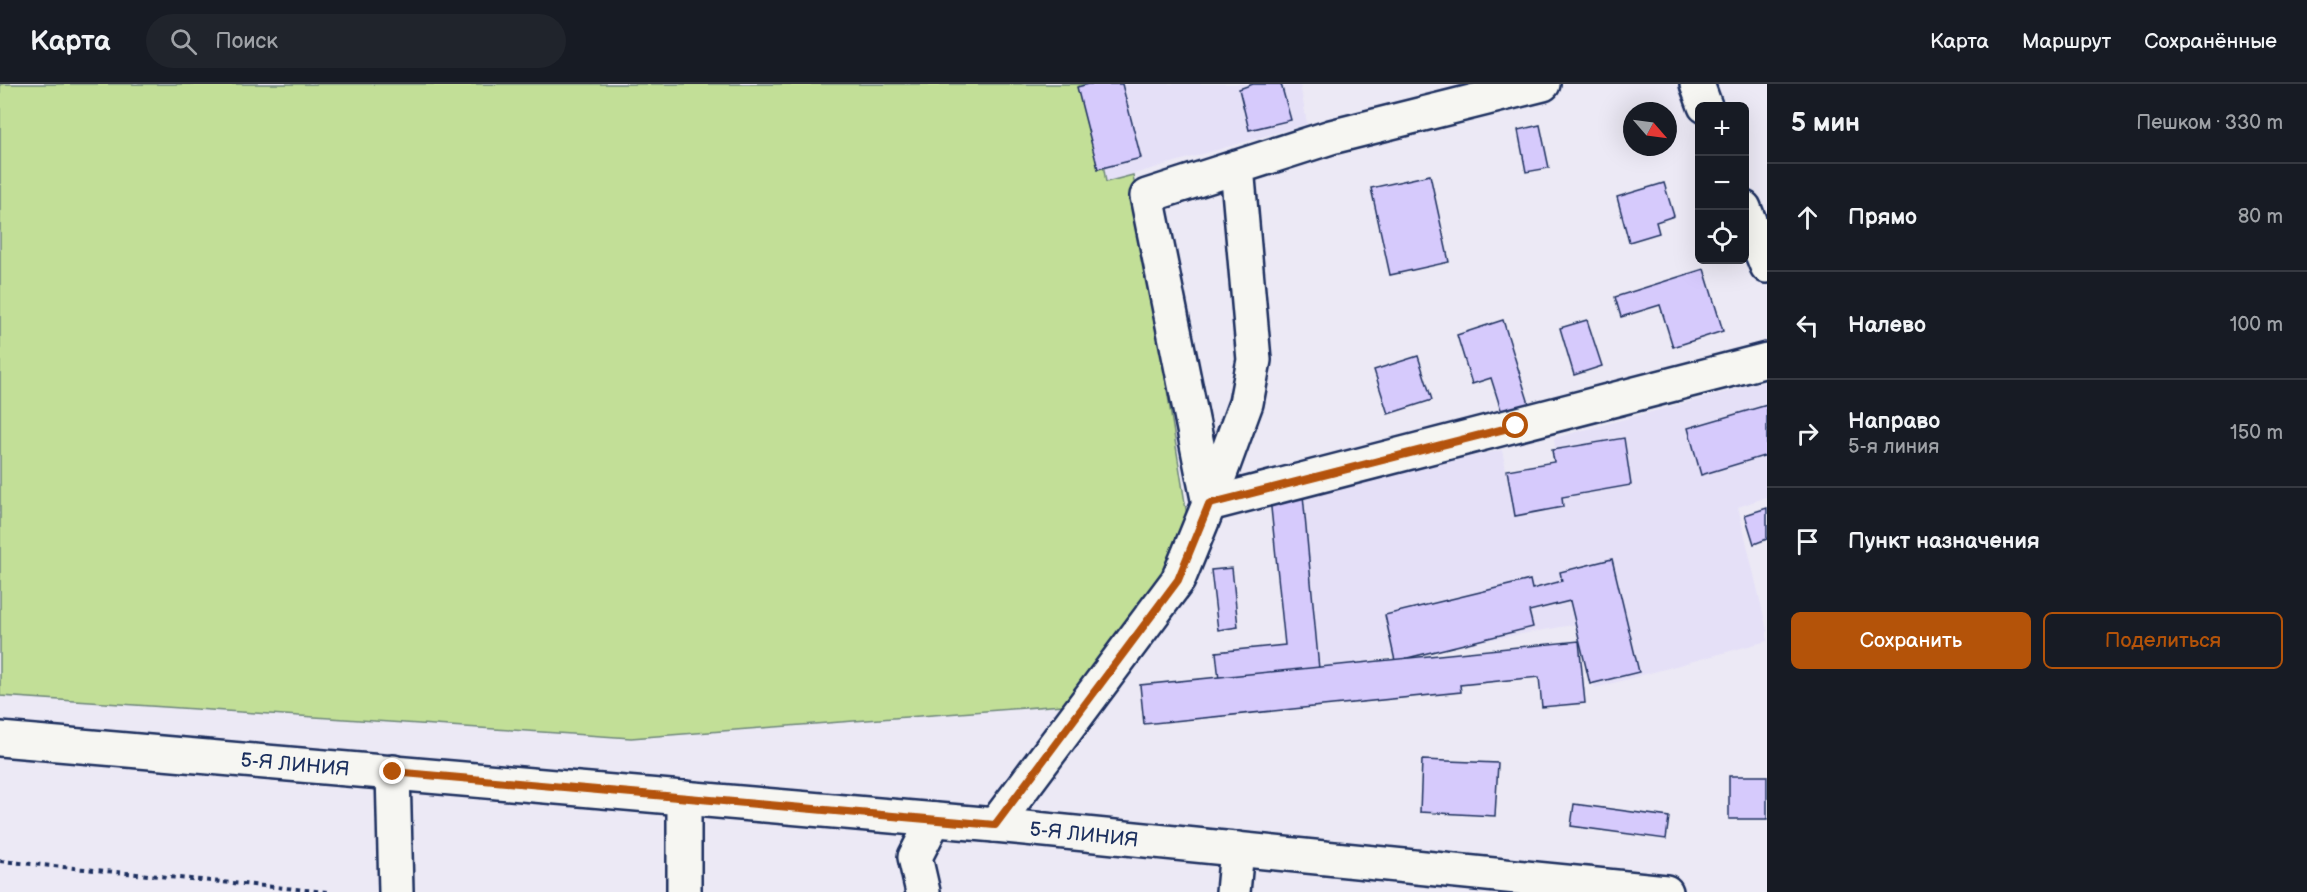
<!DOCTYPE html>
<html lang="ru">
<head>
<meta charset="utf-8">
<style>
  :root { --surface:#171b24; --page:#20242c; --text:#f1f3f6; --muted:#9ea1a6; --line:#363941; --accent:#b45309 }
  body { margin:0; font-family:"Balsamiq Sans",sans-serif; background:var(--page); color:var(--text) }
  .controls { position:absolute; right:18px; top:18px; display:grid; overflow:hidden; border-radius:9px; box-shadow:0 6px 24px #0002 }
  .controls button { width:54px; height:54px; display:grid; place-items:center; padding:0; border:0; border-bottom:2px solid var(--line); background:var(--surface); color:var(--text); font:30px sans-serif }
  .compass { position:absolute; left:1623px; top:18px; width:54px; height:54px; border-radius:50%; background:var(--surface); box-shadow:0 6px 24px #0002; rotate:118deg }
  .stop { position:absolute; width:18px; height:18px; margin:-14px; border:4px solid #b45309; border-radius:50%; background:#fff }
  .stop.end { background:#b45309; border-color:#fff; box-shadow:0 2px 6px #0008 }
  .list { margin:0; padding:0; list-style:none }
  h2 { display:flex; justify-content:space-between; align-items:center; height:78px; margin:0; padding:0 24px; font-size:26px }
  h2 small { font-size:20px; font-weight:400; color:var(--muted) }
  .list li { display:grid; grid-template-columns:39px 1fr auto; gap:18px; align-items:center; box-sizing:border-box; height:108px; padding:0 24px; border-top:2px solid var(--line) }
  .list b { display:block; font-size:22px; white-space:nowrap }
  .list p { margin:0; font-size:20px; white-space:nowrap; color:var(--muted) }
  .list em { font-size:20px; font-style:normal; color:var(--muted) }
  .actions { display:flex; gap:12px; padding:18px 24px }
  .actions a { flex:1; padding:14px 0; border:2px solid var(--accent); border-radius:9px; text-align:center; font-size:21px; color:var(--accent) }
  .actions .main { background:var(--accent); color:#fff }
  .icon { flex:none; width:33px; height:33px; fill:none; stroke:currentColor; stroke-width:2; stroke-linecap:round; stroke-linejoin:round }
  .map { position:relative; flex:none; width:1767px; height:808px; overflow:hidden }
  header { display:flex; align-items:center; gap:36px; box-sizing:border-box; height:84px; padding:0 30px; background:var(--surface); border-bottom:2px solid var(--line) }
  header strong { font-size:28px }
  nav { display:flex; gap:33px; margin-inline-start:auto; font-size:21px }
  .search { width:420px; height:54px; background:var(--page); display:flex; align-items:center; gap:15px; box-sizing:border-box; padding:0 21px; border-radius:33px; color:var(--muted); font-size:22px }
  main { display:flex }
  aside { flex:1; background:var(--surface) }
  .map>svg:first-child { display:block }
  .built { fill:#e5e0f7 }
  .green { fill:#c2df97; stroke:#6e877a; stroke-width:1.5 }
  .building { fill:#d6cafc; stroke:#1b2f5e; stroke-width:1.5 }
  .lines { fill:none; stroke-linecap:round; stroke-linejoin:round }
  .minor-casing { stroke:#1b2f5e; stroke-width:38 }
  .path { stroke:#1b2f5e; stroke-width:4; stroke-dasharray:4.5 4.5; stroke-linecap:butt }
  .minor { stroke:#f6f6f2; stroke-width:33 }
  .route { stroke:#b45309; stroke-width:8 }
  .labels { text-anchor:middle; stroke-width:5; stroke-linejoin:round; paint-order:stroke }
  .street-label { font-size:20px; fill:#1b2f5e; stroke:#f6f6f2 }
</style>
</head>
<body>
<header>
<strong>Карта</strong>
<div class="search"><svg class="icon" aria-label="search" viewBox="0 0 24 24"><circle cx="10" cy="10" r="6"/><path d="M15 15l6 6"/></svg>Поиск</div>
<nav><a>Карта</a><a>Маршрут</a><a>Сохранённые</a></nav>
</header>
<main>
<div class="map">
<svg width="1767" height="808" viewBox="0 0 1767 808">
  <rect width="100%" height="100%" fill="#ece9f5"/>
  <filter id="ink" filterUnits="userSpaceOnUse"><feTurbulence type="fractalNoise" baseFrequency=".0167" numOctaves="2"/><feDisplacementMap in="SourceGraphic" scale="12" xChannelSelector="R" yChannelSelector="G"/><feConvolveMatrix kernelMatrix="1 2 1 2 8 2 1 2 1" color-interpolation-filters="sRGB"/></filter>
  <g filter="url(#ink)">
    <!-- built -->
    <g class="built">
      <polygon points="1090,0 1300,0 1307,40 1106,98"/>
      <polygon points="1767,297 1767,413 1738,423 1767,546 1767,557 1595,604 1578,540 1299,589 1279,411 1502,366 1508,396 1557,384 1554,354"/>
    </g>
    <!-- green -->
    <polygon class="green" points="0,0 1090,0 1106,98 1133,91 1188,438 1139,535 1063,621 631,654 0,612"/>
    <!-- building -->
    <g class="building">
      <polygon points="1089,0 1122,0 1141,74 1098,85 1077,3"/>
      <polygon points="1253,0 1281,0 1291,36 1249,46 1239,5"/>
      <polygon points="1540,41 1549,84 1526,88 1518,46"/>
      <polygon points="1430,91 1449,178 1390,191 1371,104"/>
      <polygon points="1664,99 1674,132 1656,138 1659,149 1629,158 1617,113"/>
      <polygon points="1704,185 1723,247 1673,263 1660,221 1621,233 1615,213"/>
      <polygon points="1503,236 1530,323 1503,332 1491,294 1472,300 1457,251"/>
      <polygon points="1587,236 1602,282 1574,291 1560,244"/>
      <polygon points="1418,272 1432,316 1388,330 1374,286"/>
      <polygon points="1767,321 1767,371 1701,391 1688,344"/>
      <polygon points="1624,354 1631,401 1562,413 1563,423 1515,432 1507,386 1554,378 1552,366"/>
      <polygon points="1303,411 1319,585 1219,596 1216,568 1285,561 1270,414"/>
      <polygon points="1767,424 1767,455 1754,460 1745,431"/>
      <polygon points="1612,475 1639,588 1590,600 1570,517 1529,527 1533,543 1395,577 1385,531 1530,496 1532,505 1562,497 1560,488"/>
      <polygon points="1232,484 1238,543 1218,546 1211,486"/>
      <polygon points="1579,557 1585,619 1542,623 1539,593 1460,601 1461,608 1144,640 1140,601"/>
      <polygon points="1422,676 1498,679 1495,732 1420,728"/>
      <rect x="1729" y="692" width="38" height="43"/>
      <polygon points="1574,720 1669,733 1666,755 1571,742"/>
    </g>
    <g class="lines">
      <defs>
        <g id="minor">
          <polyline points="1697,0 1705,22"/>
          <polyline points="1237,83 1254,276 1246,319 1209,420 1147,112 1331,53 1543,0"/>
          <polyline points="1744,124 1767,182"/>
          <polyline points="0,655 995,741 1666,808"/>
          <polyline points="393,688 396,808"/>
          <polyline points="684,714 684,808"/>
          <polyline points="995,741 1178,496 1209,420 1767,276"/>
          <polyline points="923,808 915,773 934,736"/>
          <polyline points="1233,808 1237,765"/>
        </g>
      </defs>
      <!-- minor casing -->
      <use href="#minor" class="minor-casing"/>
      <!-- path -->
      <polyline class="path" points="0,777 327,808"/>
      <!-- minor -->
      <use href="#minor" class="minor"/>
    </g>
  </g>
  <g class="lines" filter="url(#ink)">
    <!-- route -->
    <polyline class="route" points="393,688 995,741 1178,496 1209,420 1516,342"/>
  </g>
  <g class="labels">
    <!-- street labels -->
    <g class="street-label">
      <text transform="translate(295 680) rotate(5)" y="7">5-Я ЛИНИЯ</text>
      <text transform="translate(1084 750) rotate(6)" y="7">5-Я ЛИНИЯ</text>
    </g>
  </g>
</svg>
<div class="controls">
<button>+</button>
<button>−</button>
<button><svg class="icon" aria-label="locate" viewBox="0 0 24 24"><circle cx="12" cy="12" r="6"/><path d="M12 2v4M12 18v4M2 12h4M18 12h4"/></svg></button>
</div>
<svg class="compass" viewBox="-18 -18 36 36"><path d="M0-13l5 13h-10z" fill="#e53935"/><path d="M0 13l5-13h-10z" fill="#9ea1a6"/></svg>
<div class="stop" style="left:1516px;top:342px"></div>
<div class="stop end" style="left:393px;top:688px"></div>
</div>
<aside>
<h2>5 мин<small>Пешком · 330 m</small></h2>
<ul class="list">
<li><svg class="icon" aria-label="ahead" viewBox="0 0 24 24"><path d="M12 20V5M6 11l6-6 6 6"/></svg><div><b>Прямо</b></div><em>80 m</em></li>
<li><svg class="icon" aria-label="left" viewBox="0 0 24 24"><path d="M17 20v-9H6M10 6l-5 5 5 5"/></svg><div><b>Налево</b></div><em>100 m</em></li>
<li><svg class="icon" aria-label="right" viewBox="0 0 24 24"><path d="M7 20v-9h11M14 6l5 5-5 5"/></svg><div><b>Направо</b><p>5-я линия</p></div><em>150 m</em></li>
<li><svg class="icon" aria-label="arrive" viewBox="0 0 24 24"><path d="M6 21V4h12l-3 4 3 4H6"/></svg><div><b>Пункт назначения</b></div></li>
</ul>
<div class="actions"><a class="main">Сохранить</a><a>Поделиться</a></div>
</aside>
</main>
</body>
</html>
